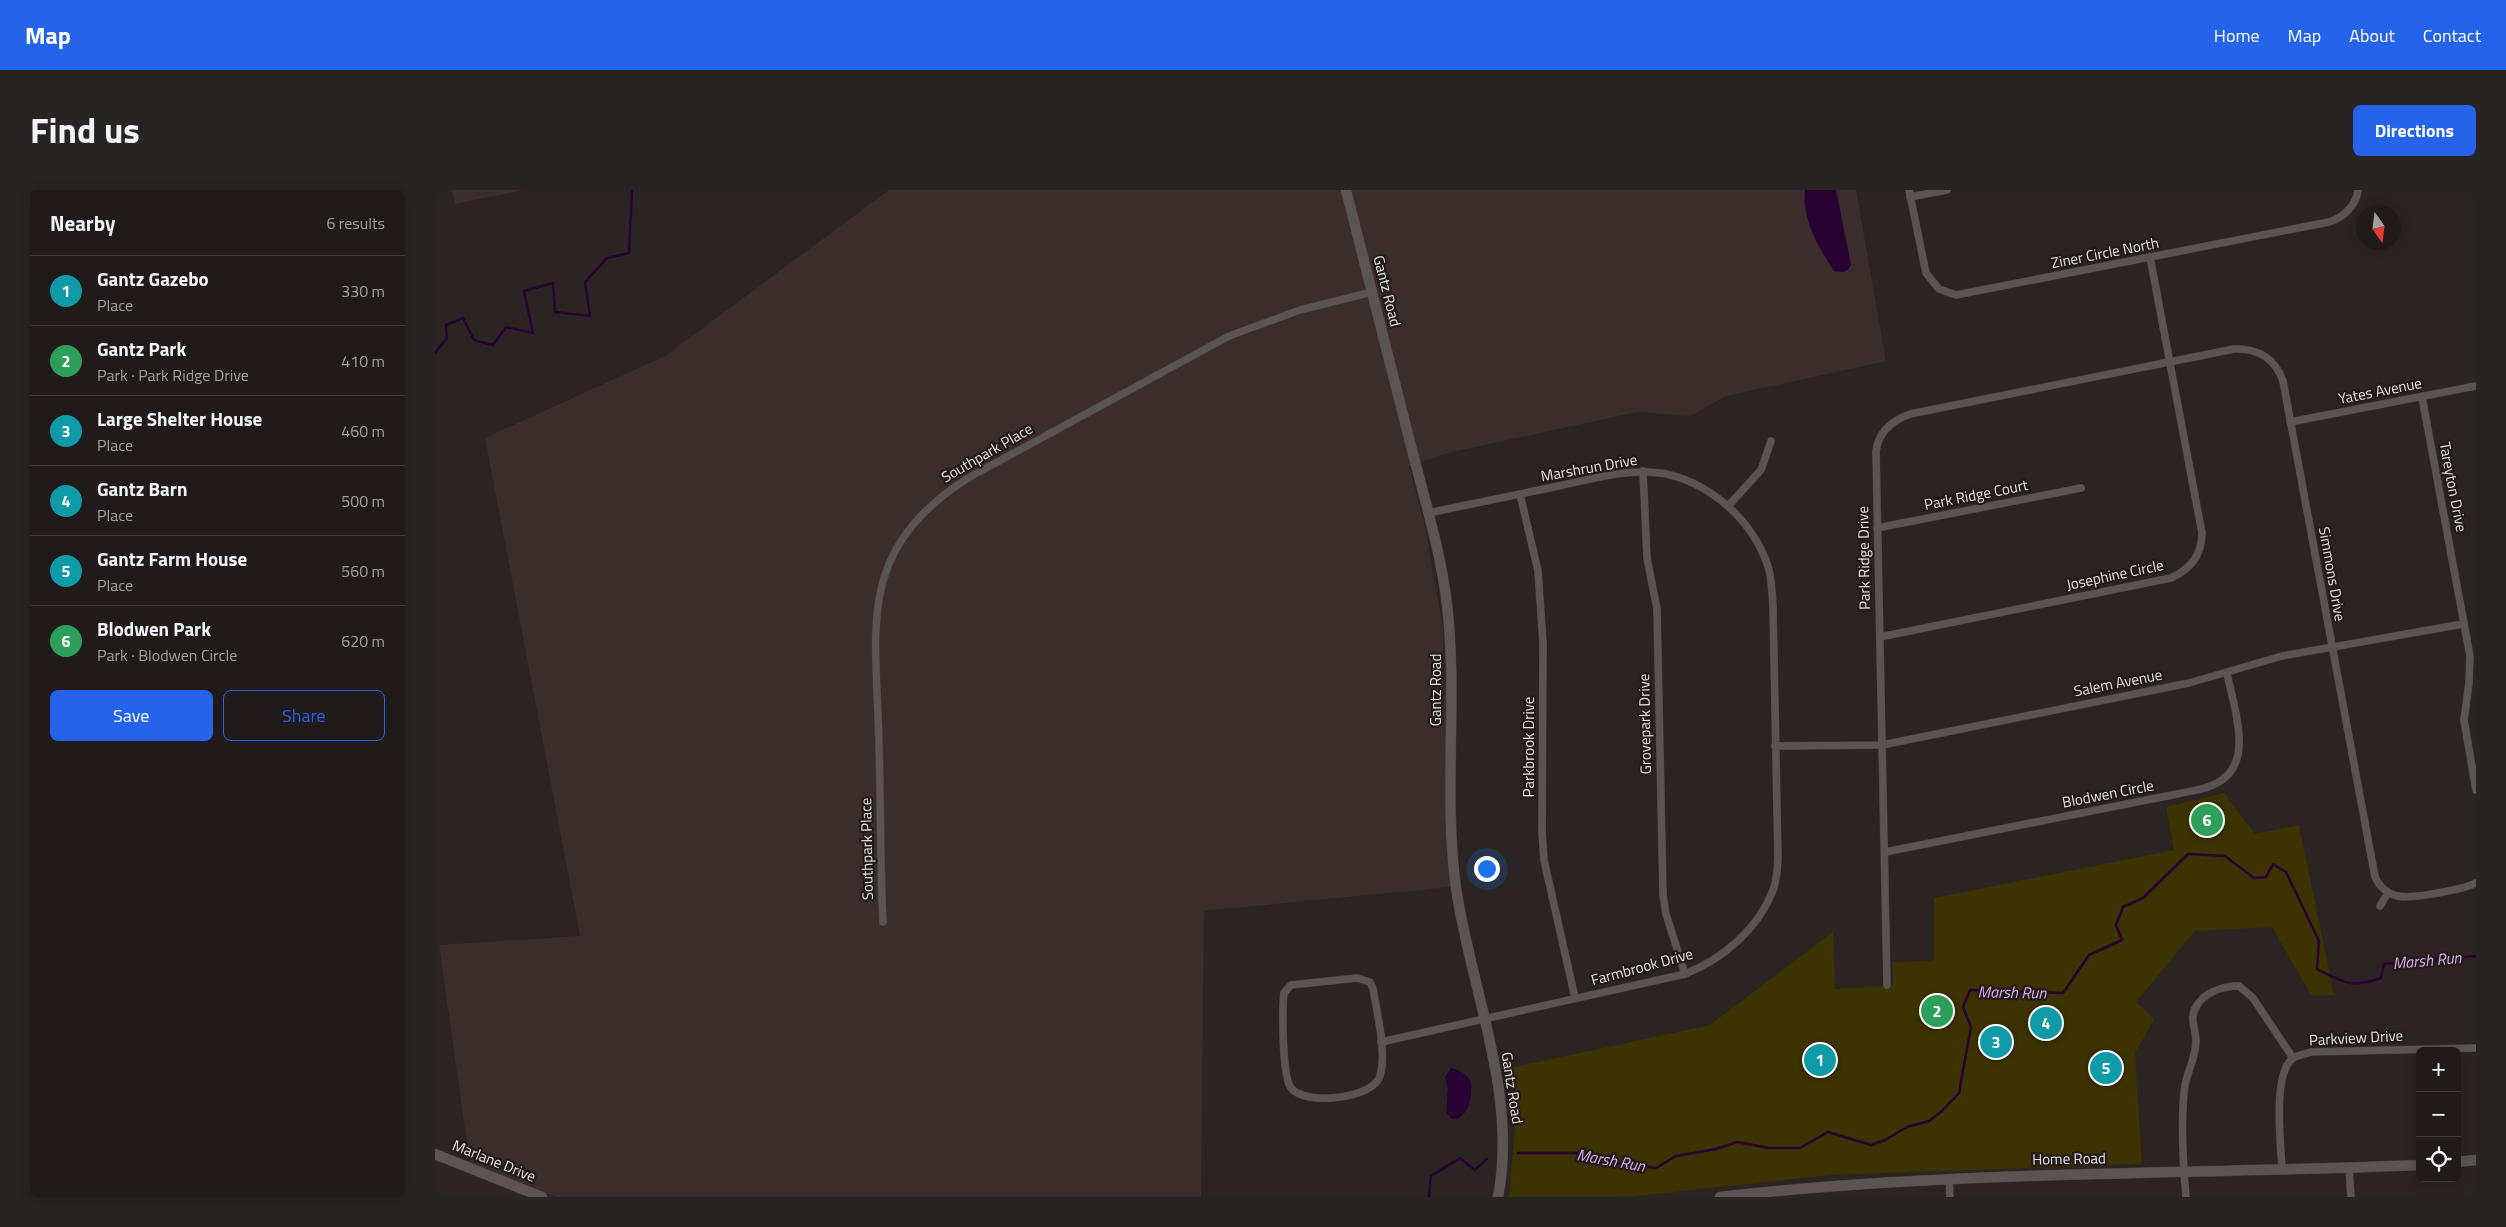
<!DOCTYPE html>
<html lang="en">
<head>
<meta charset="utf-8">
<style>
  :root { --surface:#201b1a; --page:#282423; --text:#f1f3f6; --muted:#a2a1a2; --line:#3d3939; --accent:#2563eb }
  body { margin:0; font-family:"Titillium Web",sans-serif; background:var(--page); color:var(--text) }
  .controls { position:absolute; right:15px; bottom:15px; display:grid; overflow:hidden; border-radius:8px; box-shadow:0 2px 12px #0003 }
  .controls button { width:45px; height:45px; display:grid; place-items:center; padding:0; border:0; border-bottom:1px solid var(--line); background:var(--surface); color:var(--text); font:25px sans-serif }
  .compass { position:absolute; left:1921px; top:15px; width:45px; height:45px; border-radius:50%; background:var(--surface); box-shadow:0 2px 12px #0003; rotate:166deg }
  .you { position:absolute; left:1051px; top:678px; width:18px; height:18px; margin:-12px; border:4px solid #fff; border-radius:50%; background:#1a73e8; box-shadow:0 0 0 8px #1a73e833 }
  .badge { display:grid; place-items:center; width:32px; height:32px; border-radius:50%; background:var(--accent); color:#fff; font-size:16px; font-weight:700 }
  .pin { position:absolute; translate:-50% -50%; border:2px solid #fff; box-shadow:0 1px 5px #0006 }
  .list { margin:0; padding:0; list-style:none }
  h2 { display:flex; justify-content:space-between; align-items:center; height:65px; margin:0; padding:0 20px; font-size:21px }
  h2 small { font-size:16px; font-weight:400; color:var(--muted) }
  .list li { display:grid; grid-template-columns:32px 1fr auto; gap:15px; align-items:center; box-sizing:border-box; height:70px; padding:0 20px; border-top:1px solid var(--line) }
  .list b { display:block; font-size:19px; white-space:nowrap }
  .list p { margin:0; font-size:16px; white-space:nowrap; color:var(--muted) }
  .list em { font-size:16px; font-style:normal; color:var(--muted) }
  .actions { display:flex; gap:10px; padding:15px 20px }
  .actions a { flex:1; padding:11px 0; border:1px solid var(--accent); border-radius:8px; text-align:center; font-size:18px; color:var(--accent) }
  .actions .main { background:var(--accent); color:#fff }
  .icon { flex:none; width:28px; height:28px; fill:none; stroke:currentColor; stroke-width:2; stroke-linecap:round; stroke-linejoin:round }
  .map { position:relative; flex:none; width:2041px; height:1007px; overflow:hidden; border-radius:8px }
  header { display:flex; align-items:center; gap:30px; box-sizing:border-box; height:70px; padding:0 25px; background:var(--accent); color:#fff }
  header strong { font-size:24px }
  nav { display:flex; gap:28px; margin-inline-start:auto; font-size:18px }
  .intro { display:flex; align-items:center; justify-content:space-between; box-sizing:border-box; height:120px; padding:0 30px }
  h1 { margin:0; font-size:35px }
  .button { padding:12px 22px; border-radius:8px; background:var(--accent); color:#fff; font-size:18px; font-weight:700 }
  main { display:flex; gap:30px; padding:0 30px }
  aside { flex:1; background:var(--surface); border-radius:8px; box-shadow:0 2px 12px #0003 }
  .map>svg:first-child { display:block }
  .built { fill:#3a2d2b }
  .green { fill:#3d3201 }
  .water { fill:#280232 }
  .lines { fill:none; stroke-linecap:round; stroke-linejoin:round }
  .stream { stroke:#280232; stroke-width:2.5 }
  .street-casing { stroke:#464140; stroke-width:8 }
  .secondary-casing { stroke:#464140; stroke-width:11 }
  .street { stroke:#5c5453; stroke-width:7 }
  .secondary { stroke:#5c5453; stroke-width:10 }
  .labels { text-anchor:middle; stroke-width:4.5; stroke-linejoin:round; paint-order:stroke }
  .street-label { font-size:15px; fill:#e9e4e3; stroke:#211b1a }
  .water-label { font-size:16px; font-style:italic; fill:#e2aaf4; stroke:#211b1a }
</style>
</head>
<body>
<header>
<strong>Map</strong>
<nav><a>Home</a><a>Map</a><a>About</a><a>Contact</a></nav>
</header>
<div class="intro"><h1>Find us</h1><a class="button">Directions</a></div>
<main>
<aside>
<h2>Nearby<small>6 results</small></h2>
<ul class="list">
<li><span class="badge" style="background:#0f9aa8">1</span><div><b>Gantz Gazebo</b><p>Place</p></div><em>330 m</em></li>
<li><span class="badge" style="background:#2e9e5b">2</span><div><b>Gantz Park</b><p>Park · Park Ridge Drive</p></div><em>410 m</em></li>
<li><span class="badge" style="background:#0f9aa8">3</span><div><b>Large Shelter House</b><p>Place</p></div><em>460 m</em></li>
<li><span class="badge" style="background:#0f9aa8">4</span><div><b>Gantz Barn</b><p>Place</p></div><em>500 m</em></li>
<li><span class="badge" style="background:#0f9aa8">5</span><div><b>Gantz Farm House</b><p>Place</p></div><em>560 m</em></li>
<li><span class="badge" style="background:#2e9e5b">6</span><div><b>Blodwen Park</b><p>Park · Blodwen Circle</p></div><em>620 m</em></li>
</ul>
<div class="actions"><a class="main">Save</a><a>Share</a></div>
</aside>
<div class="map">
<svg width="2041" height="1007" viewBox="0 0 2041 1007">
  <rect width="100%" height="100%" fill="#2b2423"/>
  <!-- built -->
  <g class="built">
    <polygon points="17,0 89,0 20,14"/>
    <polygon points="454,0 1421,0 1451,171 1291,206 1255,226 1202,222 1013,263 974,276 989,331 1008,438 1016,697 769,721 766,1007 121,1007 35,974 4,755 145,746 50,248 230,166"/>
  </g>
  <!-- green -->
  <polygon class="green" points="1789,603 1820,644 1864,635 1899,805 1876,805 1837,737 1760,741 1701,812 1719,829 1700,864 1707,974 1395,985 1192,1007 1074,1007 1082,911 1075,878 1275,835 1398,742 1400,799 1458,795 1458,772 1499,771 1499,708 1739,660 1731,617"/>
  <!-- water -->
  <g class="water">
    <path d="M1370 0H1401L1416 75C1412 83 1407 83 1399 81 1383 57 1367 30 1370 0Z"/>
    <path d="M1016 878C1021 879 1029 883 1033 887 1040 896 1035 922 1025 927 1023 929 1020 928 1017 929L1011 923 1013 899 1010 887Z"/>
  </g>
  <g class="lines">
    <!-- stream -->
    <g class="stream">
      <polyline points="0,163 12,148 11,135 28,128 39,150 58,155 71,137 98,143 89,101 118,93 120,122 155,126 150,92 172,68 194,63 197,0"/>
      <path d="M1083 963H1145L1177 973 1221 978 1241 966 1281 959 1302 952 1334 958H1365L1393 942 1436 955 1450 950 1472 937 1494 931 1507 921 1524 903 1536 837 1528 817 1535 800 1628 803 1654 765 1687 750 1681 735 1688 717 1708 708 1753 664 1790 666 1819 688 1831 687 1838 674 1851 682 1884 751 1882 779C1909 793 1917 798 1946 788L1949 774 2041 766"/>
      <polyline points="994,1007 996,986 1025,968 1040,980 1052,969"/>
    </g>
    <defs>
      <g id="street">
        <path d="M1474 0 1491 83 1504 99 1521 105 1894 32C1909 27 1921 16 1923 0"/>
        <polyline points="1475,7 1512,0"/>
        <polyline points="1987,207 2035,466 2034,493 2029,530 2041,600"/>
        <polyline points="1855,232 2041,196"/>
        <polyline points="1208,281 1212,368 1222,419 1228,705 1231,724 1250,784"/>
        <polyline points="1085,304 1103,381 1108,453 1107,642 1109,670 1140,808"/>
        <polyline points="1294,315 1326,280 1336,251"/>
        <polyline points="1442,338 1646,298"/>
        <path d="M1445 447 1736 388C1756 379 1767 365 1767 343L1715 67"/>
        <polyline points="1340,556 1447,555 1754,493 1847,466 2028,434"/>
        <path d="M1450 662 1742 604C1755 601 1770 600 1782 593 1821 573 1798 516 1792 483"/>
        <polyline points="1945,716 1953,703"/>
        <path d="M448 732C445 674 446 615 444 557 442 439 418 362 533 288L794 146 865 120 937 102"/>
        <path d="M922 788 935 792 938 799C942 822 952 864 945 886 938 909 870 916 856 898 847 885 847 820 849 803L856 795Z"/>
        <path d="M1452 795 1441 262C1443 242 1456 231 1475 224L1799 159C1822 158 1840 168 1848 191L1940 687C1953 714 1978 707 2003 703 2016 700 2029 699 2041 693"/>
        <path d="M946 852 1250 784C1288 769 1323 739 1338 700 1342 691 1342 679 1343 669L1338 417C1337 405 1337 392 1334 380 1320 328 1263 280 1208 282 1178 282 1148 291 1119 297 1077 306 1035 314 993 323"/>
        <polyline points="1914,978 1916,1007"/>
        <path d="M1847 979C1846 955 1837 884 1858 868 1862 865 1871 864 1876 862L2041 858"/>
        <polyline points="1514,988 1515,1007"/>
        <path d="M1751 1007C1748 973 1745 929 1750 895 1753 880 1761 867 1761 851 1761 839 1754 828 1761 817 1769 802 1788 796 1804 796L1818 808 1858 868"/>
      </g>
      <g id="secondary">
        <path d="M911 0C933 87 955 173 977 260 990 311 1006 363 1012 415 1023 509 1008 604 1021 698 1036 800 1083 904 1063 1007"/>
        <polyline points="0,964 107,1007"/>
        <polyline points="2022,972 2041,970"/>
        <path d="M1285 1007C1518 980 1751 985 1985 975"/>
      </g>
    </defs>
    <!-- street casing -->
    <use href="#street" class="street-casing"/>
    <!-- secondary casing -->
    <use href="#secondary" class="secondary-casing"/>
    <!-- street -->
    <use href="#street" class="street"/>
    <!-- secondary -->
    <use href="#secondary" class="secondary"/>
  </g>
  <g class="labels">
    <!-- street labels -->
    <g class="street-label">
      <text transform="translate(1670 63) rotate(-11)" y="5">Ziner Circle North</text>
      <text transform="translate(952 101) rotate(76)" y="5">Gantz Road</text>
      <text transform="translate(1945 201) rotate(-11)" y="5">Yates Avenue</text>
      <text transform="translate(552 263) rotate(-30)" y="5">Southpark Place</text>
      <text transform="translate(1154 278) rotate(-10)" y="5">Marshrun Drive</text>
      <text transform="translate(2018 297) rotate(79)" y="5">Tareyton Drive</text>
      <text transform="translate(1541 305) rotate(-11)" y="5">Park Ridge Court</text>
      <text transform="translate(1429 368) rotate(-91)" y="5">Park Ridge Drive</text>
      <text transform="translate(1897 384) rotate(80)" y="5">Simmons Drive</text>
      <text transform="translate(1680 385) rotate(-12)" y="5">Josephine Circle</text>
      <text transform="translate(1683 493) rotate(-11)" y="5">Salem Avenue</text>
      <text transform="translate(1001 500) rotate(-90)" y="5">Gantz Road</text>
      <text transform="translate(1210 534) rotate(-91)" y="5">Grovepark Drive</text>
      <text transform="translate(1094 557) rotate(-90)" y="5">Parkbrook Drive</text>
      <text transform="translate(1673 604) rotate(-11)" y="5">Blodwen Circle</text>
      <text transform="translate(432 659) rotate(-91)" y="5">Southpark Place</text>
      <text transform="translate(1207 777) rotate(-15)" y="5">Farmbrook Drive</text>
      <text transform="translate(1921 848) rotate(-3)" y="5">Parkview Drive</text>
      <text transform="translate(1077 898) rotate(81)" y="5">Gantz Road</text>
      <text transform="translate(1634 969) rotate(-1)" y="5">Home Road</text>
      <text transform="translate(59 971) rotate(22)" y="5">Marlane Drive</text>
    </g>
    <!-- water labels -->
    <g class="water-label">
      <text transform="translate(1992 770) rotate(-5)" y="6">Marsh Run</text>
      <text transform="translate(1577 802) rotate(1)" y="6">Marsh Run</text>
      <text transform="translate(1176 970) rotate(10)" y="6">Marsh Run</text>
    </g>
  </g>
</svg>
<div class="controls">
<button>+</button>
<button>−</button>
<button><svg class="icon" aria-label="locate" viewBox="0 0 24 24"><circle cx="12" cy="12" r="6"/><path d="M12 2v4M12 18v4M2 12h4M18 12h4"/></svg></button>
</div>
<svg class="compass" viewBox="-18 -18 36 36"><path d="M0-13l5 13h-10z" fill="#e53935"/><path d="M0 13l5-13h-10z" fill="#a2a1a2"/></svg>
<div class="you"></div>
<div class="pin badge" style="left:1385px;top:870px;background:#0f9aa8">1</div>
<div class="pin badge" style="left:1502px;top:821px;background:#2e9e5b">2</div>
<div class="pin badge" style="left:1561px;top:852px;background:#0f9aa8">3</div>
<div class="pin badge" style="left:1611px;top:833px;background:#0f9aa8">4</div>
<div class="pin badge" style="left:1671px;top:878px;background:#0f9aa8">5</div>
<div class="pin badge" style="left:1772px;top:630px;background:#2e9e5b">6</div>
</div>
</main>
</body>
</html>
